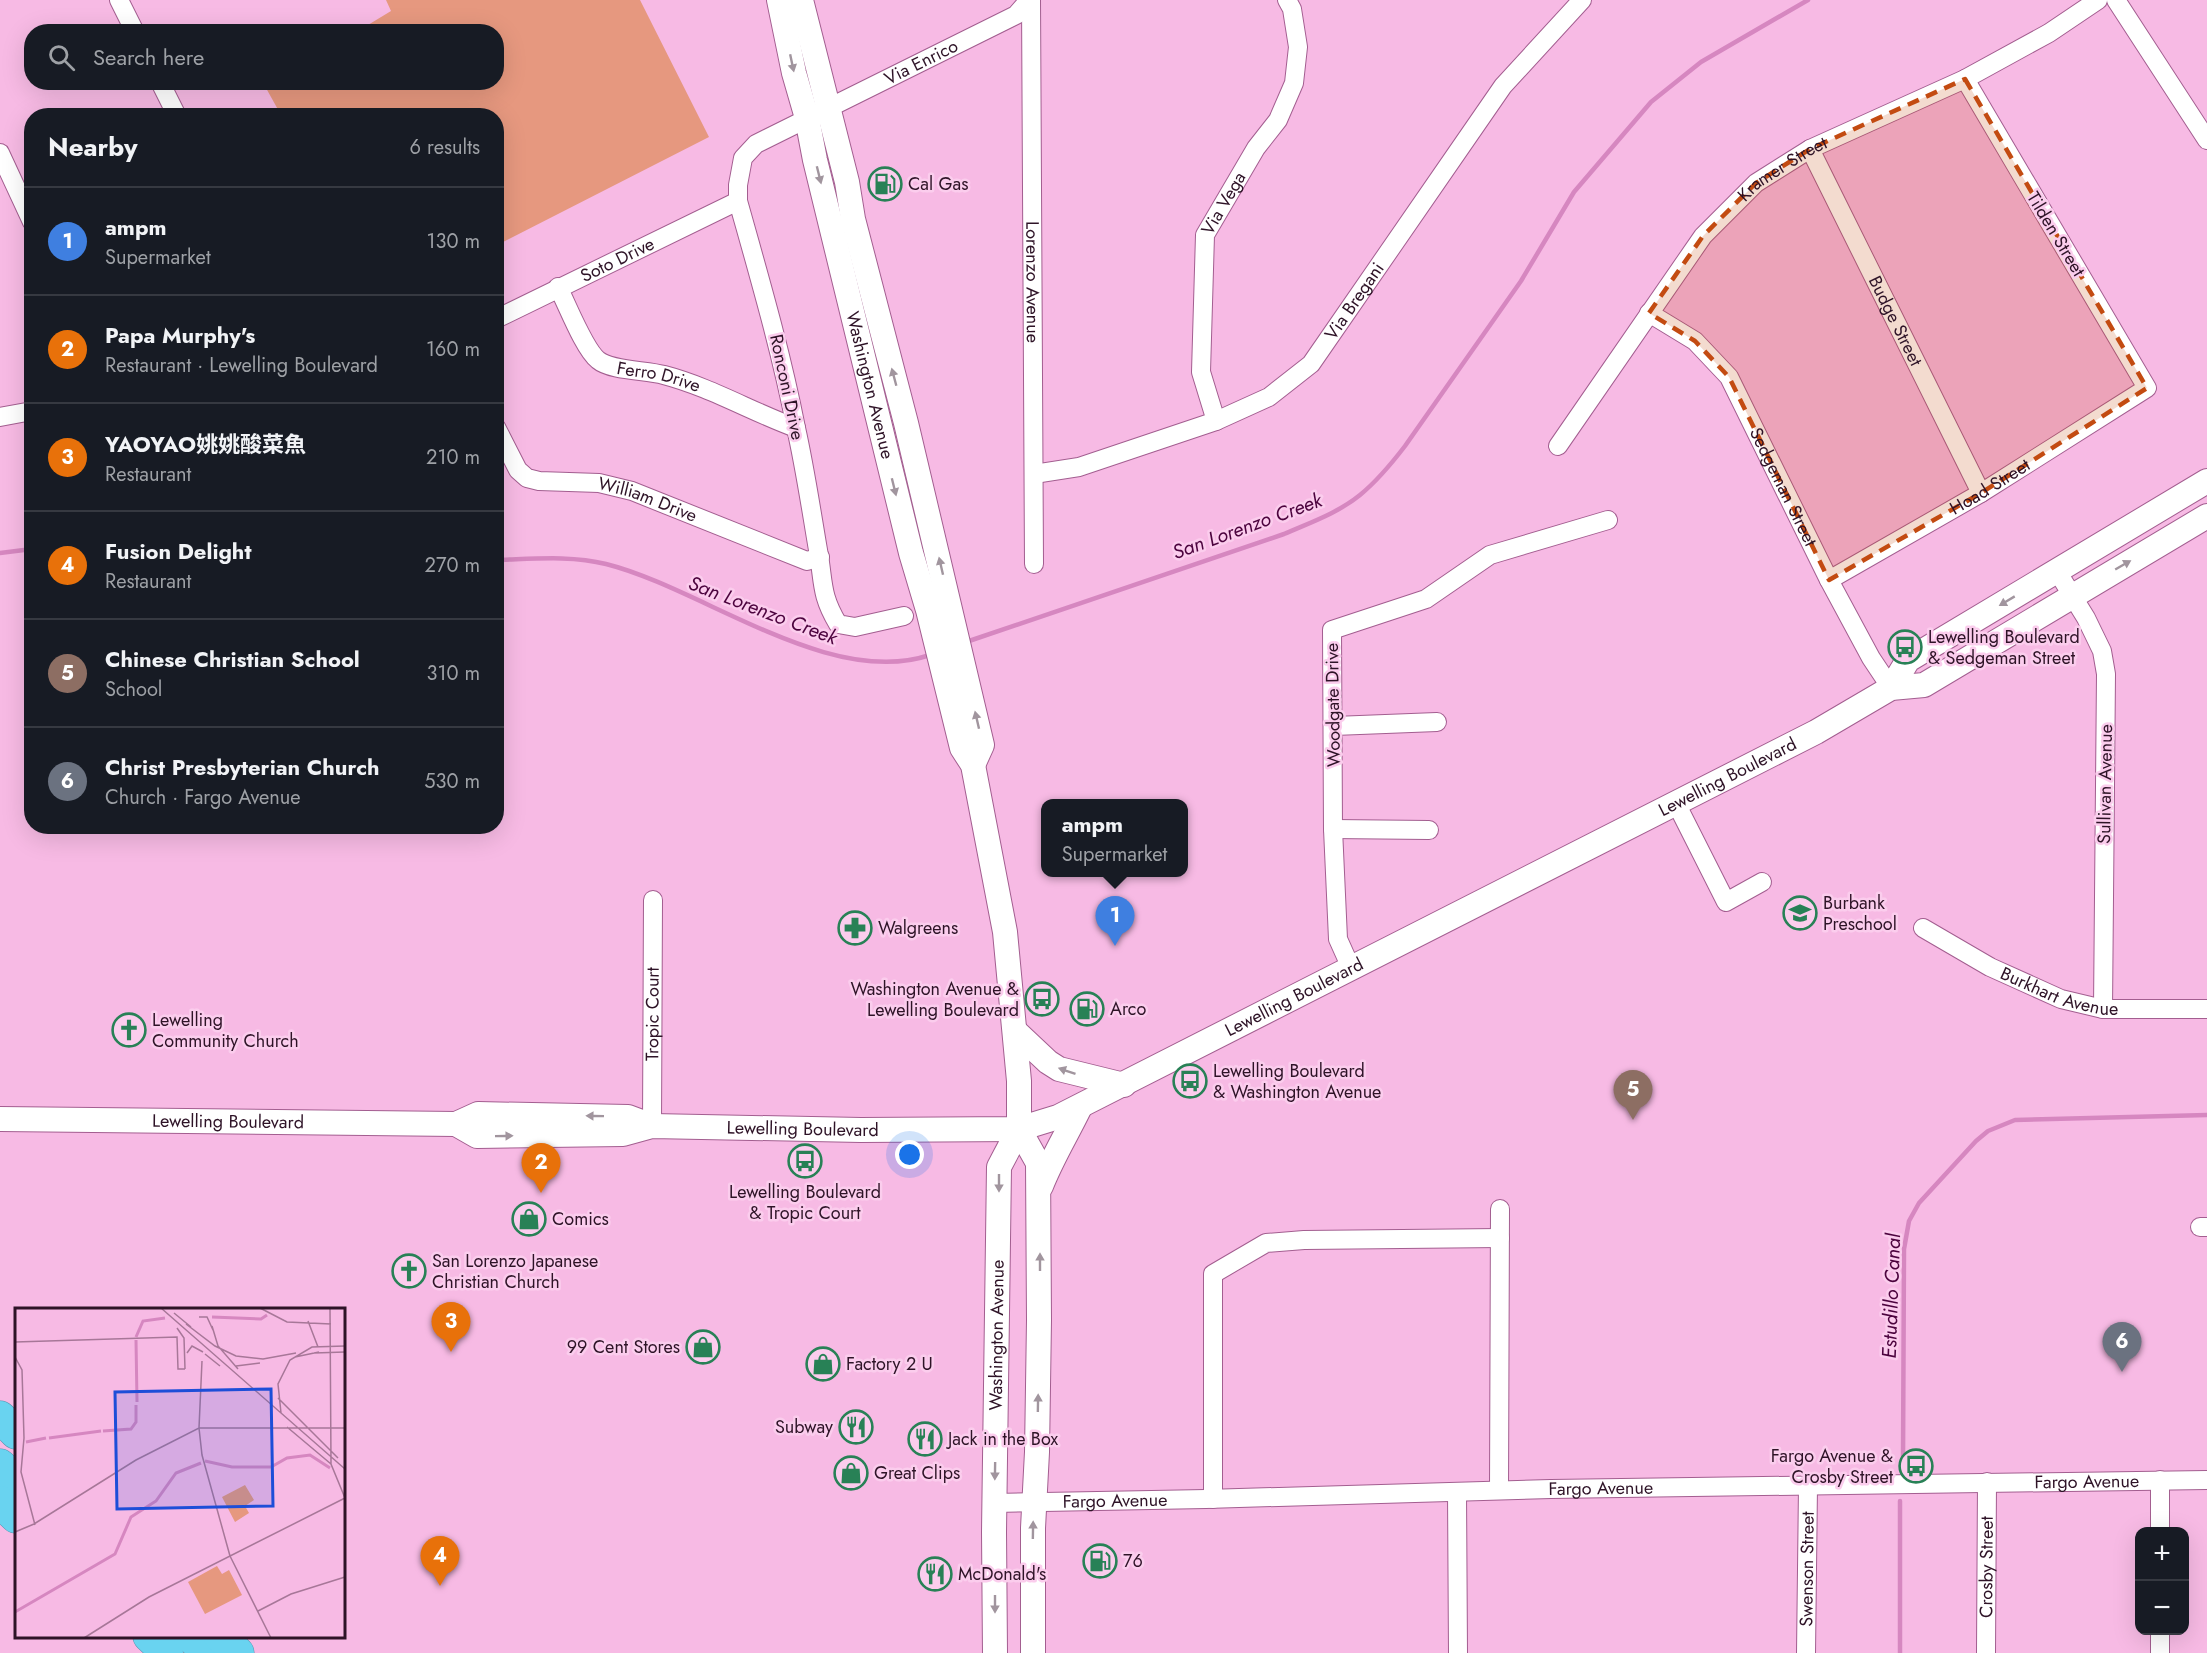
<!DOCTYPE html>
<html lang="en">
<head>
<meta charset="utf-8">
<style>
  :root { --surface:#171b24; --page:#242831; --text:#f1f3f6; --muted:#9ea1a6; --line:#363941; --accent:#288156 }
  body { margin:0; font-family:Jost,"Noto Sans SC",sans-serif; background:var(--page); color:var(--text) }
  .controls { position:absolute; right:18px; bottom:18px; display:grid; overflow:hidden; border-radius:12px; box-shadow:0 6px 24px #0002 }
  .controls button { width:54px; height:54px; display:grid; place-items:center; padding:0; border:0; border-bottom:2px solid var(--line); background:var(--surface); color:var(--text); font:30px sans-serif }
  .you { position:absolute; left:910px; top:1155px; width:21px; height:21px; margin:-15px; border:4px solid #fff; border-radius:50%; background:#1a73e8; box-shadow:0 0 0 9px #1a73e833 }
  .badge { display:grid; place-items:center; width:39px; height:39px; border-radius:50%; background:var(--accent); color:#fff; font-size:20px; font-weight:700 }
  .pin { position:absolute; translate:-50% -50px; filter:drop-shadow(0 2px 3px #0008) }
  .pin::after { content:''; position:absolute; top:32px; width:21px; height:18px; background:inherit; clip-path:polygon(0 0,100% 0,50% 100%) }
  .popup { position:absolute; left:1041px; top:799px; width:147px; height:78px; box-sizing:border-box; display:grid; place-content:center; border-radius:12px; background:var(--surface); filter:drop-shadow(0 2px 4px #0005); font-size:20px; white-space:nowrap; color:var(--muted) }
  .popup b { font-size:22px; color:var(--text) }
  .popup::after { content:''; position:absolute; left:50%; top:100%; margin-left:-12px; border:12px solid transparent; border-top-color:var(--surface) }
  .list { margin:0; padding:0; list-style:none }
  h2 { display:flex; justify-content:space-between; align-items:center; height:78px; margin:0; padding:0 24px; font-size:26px }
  h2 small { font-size:20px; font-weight:400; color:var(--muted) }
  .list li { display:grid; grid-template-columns:39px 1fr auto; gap:18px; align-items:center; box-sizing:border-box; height:108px; padding:0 24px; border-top:2px solid var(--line) }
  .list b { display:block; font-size:22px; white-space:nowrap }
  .list p { margin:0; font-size:20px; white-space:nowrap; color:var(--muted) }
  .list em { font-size:20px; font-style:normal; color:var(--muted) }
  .icon { flex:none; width:33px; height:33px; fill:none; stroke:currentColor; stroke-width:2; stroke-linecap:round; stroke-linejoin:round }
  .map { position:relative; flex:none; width:2207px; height:1653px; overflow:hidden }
  .search { position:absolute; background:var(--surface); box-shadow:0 6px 24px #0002; left:24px; top:24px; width:480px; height:66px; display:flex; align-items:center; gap:15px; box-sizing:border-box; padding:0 21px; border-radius:24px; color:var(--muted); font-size:22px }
  .panel { position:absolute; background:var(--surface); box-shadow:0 6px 24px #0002; left:24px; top:108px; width:480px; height:726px; border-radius:24px }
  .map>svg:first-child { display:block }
  .green { fill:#e6987f }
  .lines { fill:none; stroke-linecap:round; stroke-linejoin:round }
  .stream { stroke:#d687c0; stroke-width:4.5 }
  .street-casing { stroke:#a35e90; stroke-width:20 }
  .secondary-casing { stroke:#a35e90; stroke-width:26 }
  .highway-casing { stroke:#5490aa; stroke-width:33 }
  .street { stroke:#fff; stroke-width:18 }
  .secondary { stroke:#fff; stroke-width:24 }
  .highway { stroke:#69d3f0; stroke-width:32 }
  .oneway { fill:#a1959e }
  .marked { fill:#c34b11; fill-opacity:0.2; stroke:#c34b11; stroke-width:4.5; stroke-dasharray:12 8; stroke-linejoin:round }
  .labels { text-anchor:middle; stroke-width:5; stroke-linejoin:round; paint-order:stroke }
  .street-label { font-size:18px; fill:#2e1327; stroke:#fbcded }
  .poi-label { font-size:18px; fill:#2e1327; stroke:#fbcded; text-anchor:start }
  .water-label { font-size:20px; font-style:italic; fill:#4c033e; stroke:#fbcded }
  .inset-river { fill:none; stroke:#d687c0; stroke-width:3 }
  .inset-road { fill:none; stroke:#a77798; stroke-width:1.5 }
  .view { fill:#1d4ed8; fill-opacity:0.15; stroke:#1d4ed8; stroke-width:3 }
  .inset-edge { fill:none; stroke:#2e1327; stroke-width:3 }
</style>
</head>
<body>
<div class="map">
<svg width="2207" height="1653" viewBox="0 0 2207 1653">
  <rect width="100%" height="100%" fill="#f7bae4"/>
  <!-- green -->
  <polygon class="green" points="386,0 640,0 709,137 497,245 496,116 281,115 266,88 275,82 496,82 496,32 358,31 391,11"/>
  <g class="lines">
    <!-- stream -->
    <g class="stream">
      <polyline points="0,553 32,549"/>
      <path d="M496 560C532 559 571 555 606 564 702 588 830 689 930 655"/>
      <path d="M966 642 1284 534C1309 523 1338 513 1360 495 1377 481 1392 463 1405 446L1521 281 1574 192 1651 102 1701 62 1808 0"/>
      <polyline points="1903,1462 1904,1249 1909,1221 1919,1203 1976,1141 1988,1131 2015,1120 2207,1115"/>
      <polyline points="1900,1653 1900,1501"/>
    </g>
    <defs>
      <g id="street">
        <polyline points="119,0 135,32"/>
        <path id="s1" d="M1031 0 1034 564"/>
        <polyline points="2116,0 2207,140"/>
        <polyline points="160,82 177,116"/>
        <path id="s2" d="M1810 149 1981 493"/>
        <polyline points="0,153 32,222"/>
        <path id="s3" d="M558 287C567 304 584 349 598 360 611 371 646 370 664 375 710 387 752 412 796 428"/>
        <path id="s4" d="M1649 313 1695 341 1729 377 1829 580 1871 658 1891 688"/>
        <path id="s5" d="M496 319 738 201"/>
        <polyline points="0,417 32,411"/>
        <path id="s6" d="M1216 421 1201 372 1205 235 1256 148 1278 120 1294 83 1298 47 1292 9 1287 0"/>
        <path id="s7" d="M496 427 518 470 527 478 539 481 599 483 632 491 807 561 820 557"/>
        <path id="s8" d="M1558 446 1703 236 1756 183 1810 149 1965 79 2049 33 2098 0"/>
        <path id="s9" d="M1034 474 1079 467 1216 421 1269 397 1311 364 1503 86 1582 0"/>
        <polyline points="2057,571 2086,618 2102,651 2106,674 2103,1009"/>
        <path id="s10" d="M1829 580 1981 493 2147 388 1965 79"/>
        <path id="s11" d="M904 616 855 627 838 624C820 594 824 582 818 550 811 509 805 468 796 428 781 351 759 276 738 201V185L743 158 756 144 1016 15 1029 0"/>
        <polyline points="1334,726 1437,722"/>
        <polyline points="1676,803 1726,902 1762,882"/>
        <polyline points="1333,829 1429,830"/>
        <path id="s12" d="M1923 928 1990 967 2061 999 2103 1009H2207"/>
        <polyline points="1351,968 1338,939 1333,829 1332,630 1426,599 1490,555 1608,520"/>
        <path id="s13" d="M652 1126 653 900"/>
        <polyline points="2200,1227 2207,1227"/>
        <polyline points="2160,1480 2160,1532"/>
        <polyline points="1499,1490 1500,1209"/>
        <polyline points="1457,1492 1458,1653"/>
        <polyline points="1213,1499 1213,1274 1266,1243 1304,1240 1500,1238"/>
        <path id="s14" d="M995 1503 1206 1499 1551 1489 2207 1480"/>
        <path id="s15" d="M1806 1653 1808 1486"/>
        <path id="s16" d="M1986 1653 1987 1482"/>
        <polyline points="2160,1653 2160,1630"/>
      </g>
      <g id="secondary">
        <path id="s17" d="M779 0 794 73 807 118 815 160 911 553 928 610 962 748 973 765 1005 932 1019 1081V1129L1038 1163 1039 1320 1037 1452 1033 1528V1653"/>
        <polyline points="801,0 847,182 853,219 906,423 982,745 973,765"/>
        <polyline points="1891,688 1908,660 2207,481"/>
        <polyline points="1015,1031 1048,1062 1059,1069 1124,1085"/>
        <path id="s18" d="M0 1119 456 1124 478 1114 628 1117 652 1126"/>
        <path id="s19" d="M456 1124 477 1136 623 1134 652 1126 861 1130 1019 1129 1058 1117 1816 732 1891 688 1924 685 2207 516"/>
        <path d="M1041 1186C1052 1158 1067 1134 1080 1107"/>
        <path id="s20" d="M995 1653 994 1532 999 1167 1019 1129"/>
      </g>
      <g id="highway">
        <polyline points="0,1417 16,1433"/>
        <polyline points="0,1465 16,1480"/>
        <polyline points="0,1502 16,1517"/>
        <polyline points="149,1636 167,1653"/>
        <polyline points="190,1636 208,1653"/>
        <polyline points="220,1636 238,1653"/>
      </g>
    </defs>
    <!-- street casing -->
    <use href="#street" class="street-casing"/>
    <!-- secondary casing -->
    <use href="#secondary" class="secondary-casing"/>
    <!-- highway casing -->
    <use href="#highway" class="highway-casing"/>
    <!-- street -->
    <use href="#street" class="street"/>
    <!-- secondary -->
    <use href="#secondary" class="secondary"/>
    <!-- highway -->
    <use href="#highway" class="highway"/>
  </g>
  <!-- one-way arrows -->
  <defs><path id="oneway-solid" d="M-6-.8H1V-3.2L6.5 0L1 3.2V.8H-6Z" transform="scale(1.5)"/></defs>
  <g class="oneway">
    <use href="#oneway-solid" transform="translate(792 63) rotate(78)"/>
    <use href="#oneway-solid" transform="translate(819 175) rotate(76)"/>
    <use href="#oneway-solid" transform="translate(894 377) rotate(-105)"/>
    <use href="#oneway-solid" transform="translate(894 487) rotate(76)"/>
    <use href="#oneway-solid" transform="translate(2123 565) rotate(-30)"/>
    <use href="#oneway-solid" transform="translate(941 566) rotate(-103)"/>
    <use href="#oneway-solid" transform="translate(2007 601) rotate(149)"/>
    <use href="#oneway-solid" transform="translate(977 720) rotate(-103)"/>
    <use href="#oneway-solid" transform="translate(1067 1071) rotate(-161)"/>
    <use href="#oneway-solid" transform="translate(595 1116) rotate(-179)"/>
    <use href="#oneway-solid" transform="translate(504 1136) rotate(-1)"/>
    <use href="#oneway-solid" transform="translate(999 1183) rotate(90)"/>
    <use href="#oneway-solid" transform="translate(1040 1262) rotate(-90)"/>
    <use href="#oneway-solid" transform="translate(1038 1403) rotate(-89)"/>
    <use href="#oneway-solid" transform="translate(995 1471) rotate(91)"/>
    <use href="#oneway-solid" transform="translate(1033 1530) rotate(-89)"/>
    <use href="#oneway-solid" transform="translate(995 1604) rotate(90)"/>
  </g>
  <!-- marked area -->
  <path class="marked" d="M1965 79 2147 388 1981 493 1829 580 1729 377 1695 341 1649 313 1703 236 1756 183 1810 149Z"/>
  <!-- icons -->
  <defs>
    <symbol id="fuel-ring" viewBox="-11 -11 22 22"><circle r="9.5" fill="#fbcded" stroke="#288156" stroke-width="1.5"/><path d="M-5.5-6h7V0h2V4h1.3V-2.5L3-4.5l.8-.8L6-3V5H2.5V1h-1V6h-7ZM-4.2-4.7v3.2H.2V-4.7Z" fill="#288156"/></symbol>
    <symbol id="bus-ring" viewBox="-11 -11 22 22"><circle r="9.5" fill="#fbcded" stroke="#288156" stroke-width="1.5"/><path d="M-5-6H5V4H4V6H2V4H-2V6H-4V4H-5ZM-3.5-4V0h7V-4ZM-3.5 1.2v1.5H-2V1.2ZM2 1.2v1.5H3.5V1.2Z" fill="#288156"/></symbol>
    <symbol id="school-ring" viewBox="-11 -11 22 22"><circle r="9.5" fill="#fbcded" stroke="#288156" stroke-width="1.5"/><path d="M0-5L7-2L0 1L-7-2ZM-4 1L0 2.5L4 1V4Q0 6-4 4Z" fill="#288156"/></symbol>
    <symbol id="pharmacy-ring" viewBox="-11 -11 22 22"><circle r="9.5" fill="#fbcded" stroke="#288156" stroke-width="1.5"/><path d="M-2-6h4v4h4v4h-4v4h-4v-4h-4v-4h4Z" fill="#288156"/></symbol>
    <symbol id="church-ring" viewBox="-11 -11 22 22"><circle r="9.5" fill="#fbcded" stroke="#288156" stroke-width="1.5"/><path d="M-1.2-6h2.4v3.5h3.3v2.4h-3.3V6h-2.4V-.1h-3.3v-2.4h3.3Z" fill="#288156"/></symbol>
    <symbol id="shop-ring" viewBox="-11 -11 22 22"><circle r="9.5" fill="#fbcded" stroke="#288156" stroke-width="1.5"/><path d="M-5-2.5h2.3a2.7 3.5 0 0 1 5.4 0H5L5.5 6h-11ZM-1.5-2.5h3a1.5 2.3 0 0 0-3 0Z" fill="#288156"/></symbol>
    <symbol id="restaurant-ring" viewBox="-11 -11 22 22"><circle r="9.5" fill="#fbcded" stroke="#288156" stroke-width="1.5"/><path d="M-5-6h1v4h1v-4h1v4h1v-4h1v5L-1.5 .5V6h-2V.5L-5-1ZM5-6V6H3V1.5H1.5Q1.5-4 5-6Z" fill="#288156"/></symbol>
  </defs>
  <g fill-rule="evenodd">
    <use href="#fuel-ring" x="866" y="165" width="38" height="38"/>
    <use href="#bus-ring" x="1886" y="628" width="38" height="38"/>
    <use href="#school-ring" x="1781" y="894" width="38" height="38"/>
    <use href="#pharmacy-ring" x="836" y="909" width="38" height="38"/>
    <use href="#bus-ring" x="1023" y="980" width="38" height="38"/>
    <use href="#fuel-ring" x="1068" y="990" width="38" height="38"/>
    <use href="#church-ring" x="110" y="1011" width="38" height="38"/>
    <use href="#bus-ring" x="1171" y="1062" width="38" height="38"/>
    <use href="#bus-ring" x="786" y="1142" width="38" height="38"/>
    <use href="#shop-ring" x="510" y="1200" width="38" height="38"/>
    <use href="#church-ring" x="390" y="1252" width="38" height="38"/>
    <use href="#shop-ring" x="684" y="1328" width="38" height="38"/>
    <use href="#shop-ring" x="804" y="1345" width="38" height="38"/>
    <use href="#restaurant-ring" x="837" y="1408" width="38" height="38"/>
    <use href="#restaurant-ring" x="906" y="1420" width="38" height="38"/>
    <use href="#bus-ring" x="1897" y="1447" width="38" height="38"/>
    <use href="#shop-ring" x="832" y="1454" width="38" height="38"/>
    <use href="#fuel-ring" x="1081" y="1542" width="38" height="38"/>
    <use href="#restaurant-ring" x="916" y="1555" width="38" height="38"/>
  </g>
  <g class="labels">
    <!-- street labels -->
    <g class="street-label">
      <text dy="6" stroke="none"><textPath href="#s11" startOffset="750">Via Enrico</textPath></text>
      <text dy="6" stroke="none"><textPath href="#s8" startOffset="360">Kramer Street</textPath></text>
      <text dy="6" stroke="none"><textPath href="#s6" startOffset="225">Via Vega</textPath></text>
      <text transform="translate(2056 234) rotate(59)" y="6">Tilden Street</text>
      <text dy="6" stroke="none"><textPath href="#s5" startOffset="135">Soto Drive</textPath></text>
      <text dy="6" stroke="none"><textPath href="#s1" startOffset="282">Lorenzo Avenue</textPath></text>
      <text dy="6" stroke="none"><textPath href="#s9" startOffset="378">Via Bregani</textPath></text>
      <text dy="6" stroke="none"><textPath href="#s2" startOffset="192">Budge Street</textPath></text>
      <text dy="6" stroke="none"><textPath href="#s3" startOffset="147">Ferro Drive</textPath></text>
      <text dy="6" stroke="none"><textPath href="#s17" startOffset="396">Washington Avenue</textPath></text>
      <text transform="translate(787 387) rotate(78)" y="6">Ronconi Drive</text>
      <text dy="6" stroke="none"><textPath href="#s10" startOffset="186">Hoad Street</textPath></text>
      <text dy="6" stroke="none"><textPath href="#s4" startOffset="226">Sedgeman Street</textPath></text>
      <text dy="6" stroke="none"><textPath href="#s7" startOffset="184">William Drive</textPath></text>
      <text transform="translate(1333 705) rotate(-91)" y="6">Woodgate Drive</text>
      <text dy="6" stroke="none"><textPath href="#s19" startOffset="1359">Lewelling Boulevard</textPath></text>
      <text transform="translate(2105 784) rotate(-89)" y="6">Sullivan Avenue</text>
      <text dy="6" stroke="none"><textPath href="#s12" startOffset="152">Burkhart Avenue</textPath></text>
      <text dy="6" stroke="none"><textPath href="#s19" startOffset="873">Lewelling Boulevard</textPath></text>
      <text dy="6" stroke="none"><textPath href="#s13" startOffset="112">Tropic Court</textPath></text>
      <text dy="6" stroke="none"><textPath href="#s18" startOffset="228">Lewelling Boulevard</textPath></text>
      <text dy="6" stroke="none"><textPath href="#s19" startOffset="351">Lewelling Boulevard</textPath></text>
      <text dy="6" stroke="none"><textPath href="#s20" startOffset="318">Washington Avenue</textPath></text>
      <text dy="6" stroke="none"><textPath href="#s14" startOffset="1092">Fargo Avenue</textPath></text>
      <text dy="6" stroke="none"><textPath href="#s14" startOffset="606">Fargo Avenue</textPath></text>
      <text dy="6" stroke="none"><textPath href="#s14" startOffset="120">Fargo Avenue</textPath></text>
      <text dy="6" stroke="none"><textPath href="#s16" startOffset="86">Crosby Street</textPath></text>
      <text dy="6" stroke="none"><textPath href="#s15" startOffset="84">Swenson Street</textPath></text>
    </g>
    <!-- poi labels -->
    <g class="poi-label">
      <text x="908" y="190">Cal Gas</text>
      <text x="1928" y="643">Lewelling Boulevard<tspan x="1928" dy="21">&amp; Sedgeman Street</tspan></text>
      <text x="1823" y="909">Burbank<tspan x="1823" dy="21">Preschool</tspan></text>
      <text x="878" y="934">Walgreens</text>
      <text x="1019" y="995" text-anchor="end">Washington Avenue &amp;<tspan x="1019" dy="21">Lewelling Boulevard</tspan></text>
      <text x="1110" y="1015">Arco</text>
      <text x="152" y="1026">Lewelling<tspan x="152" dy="21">Community Church</tspan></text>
      <text x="1213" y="1077">Lewelling Boulevard<tspan x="1213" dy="21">&amp; Washington Avenue</tspan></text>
      <text x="805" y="1198" text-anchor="middle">Lewelling Boulevard<tspan x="805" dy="21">&amp; Tropic Court</tspan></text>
      <text x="552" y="1225">Comics</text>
      <text x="432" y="1267">San Lorenzo Japanese<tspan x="432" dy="21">Christian Church</tspan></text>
      <text x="680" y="1353" text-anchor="end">99 Cent Stores</text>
      <text x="846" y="1370">Factory 2 U</text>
      <text x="833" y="1433" text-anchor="end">Subway</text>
      <text x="948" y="1445">Jack in the Box</text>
      <text x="1893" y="1462" text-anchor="end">Fargo Avenue &amp;<tspan x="1893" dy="21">Crosby Street</tspan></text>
      <text x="874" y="1479">Great Clips</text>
      <text x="1123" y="1567">76</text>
      <text x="958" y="1580">McDonald's</text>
    </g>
    <!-- water labels -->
    <g class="water-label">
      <text transform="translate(1247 526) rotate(-20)" y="7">San Lorenzo Creek</text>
      <text transform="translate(763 610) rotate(21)" y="7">San Lorenzo Creek</text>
      <text transform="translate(1891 1296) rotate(-88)" y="7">Estudillo Canal</text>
    </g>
  </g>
  <!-- overview -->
  <g transform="translate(15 1308)">
    <rect width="330" height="330" fill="#f7bae4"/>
    <path d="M230 177 239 192 230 198 234 205 220 214 207 189ZM202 258 207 266 214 262 227 287 190 306 173 274Z" fill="#e6987f"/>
    <path class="inset-river" d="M197 9 246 11 252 7M121 29 128 13 150 10M121 32 122 94M88 123 116 121 121 114V97M34 130 86 123M11 134 31 130M190 153 217 159H256L272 150 295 147 315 160M0 304 100 246 116 209 141 193 161 165 186 155"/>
    <path class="inset-road" d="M146 0 330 161M245 0 272 14 316 16M315 0 316 156 330 190M159 5 176 19M184 9H192L198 22M293 13 303 39M171 16 200 38 221 48 248 51 281 45M197 18 203 38 223 61M162 20 169 30 170 61M0 34 162 29 163 61H170M172 45 177 38 188 44M299 45 330 44M190 46 205 58M0 49 7 62 9 130 6 164 20 217M280 49 304 44M187 53 184 120 187 147 215 248M221 58 245 55M263 90 323 150M266 105 263 76 275 52 297 39 330 38M272 119 316 156M0 224 19 216 121 152 184 120H330M215 248 256 330M243 303 276 286 330 269M69 330 134 289 330 190"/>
    <path class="view" d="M256 81 258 198 102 201 100 84Z"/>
    <rect width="330" height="330" class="inset-edge"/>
  </g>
</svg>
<div class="controls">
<button>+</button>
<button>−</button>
</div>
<div class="you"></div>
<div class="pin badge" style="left:1115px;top:946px;background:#3f7fe0">1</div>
<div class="popup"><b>ampm</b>Supermarket</div>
<div class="pin badge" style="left:541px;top:1193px;background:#e8710a">2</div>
<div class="pin badge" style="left:451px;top:1352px;background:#e8710a">3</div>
<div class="pin badge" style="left:440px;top:1586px;background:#e8710a">4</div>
<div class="pin badge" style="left:1633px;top:1120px;background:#8d6e63">5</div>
<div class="pin badge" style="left:2122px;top:1372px;background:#6b7280">6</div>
<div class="search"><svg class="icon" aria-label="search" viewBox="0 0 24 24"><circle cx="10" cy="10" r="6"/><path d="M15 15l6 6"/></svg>Search here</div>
<section class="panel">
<h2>Nearby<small>6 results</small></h2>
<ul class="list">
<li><span class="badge" style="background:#3f7fe0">1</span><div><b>ampm</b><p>Supermarket</p></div><em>130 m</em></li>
<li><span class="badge" style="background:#e8710a">2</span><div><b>Papa Murphy's</b><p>Restaurant · Lewelling Boulevard</p></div><em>160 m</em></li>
<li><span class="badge" style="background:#e8710a">3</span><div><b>YAOYAO姚姚酸菜魚</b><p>Restaurant</p></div><em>210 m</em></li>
<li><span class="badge" style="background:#e8710a">4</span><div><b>Fusion Delight</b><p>Restaurant</p></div><em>270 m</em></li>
<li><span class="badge" style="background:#8d6e63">5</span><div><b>Chinese Christian School</b><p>School</p></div><em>310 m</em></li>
<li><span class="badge" style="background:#6b7280">6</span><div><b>Christ Presbyterian Church</b><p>Church · Fargo Avenue</p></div><em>530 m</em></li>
</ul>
</section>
</div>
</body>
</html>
